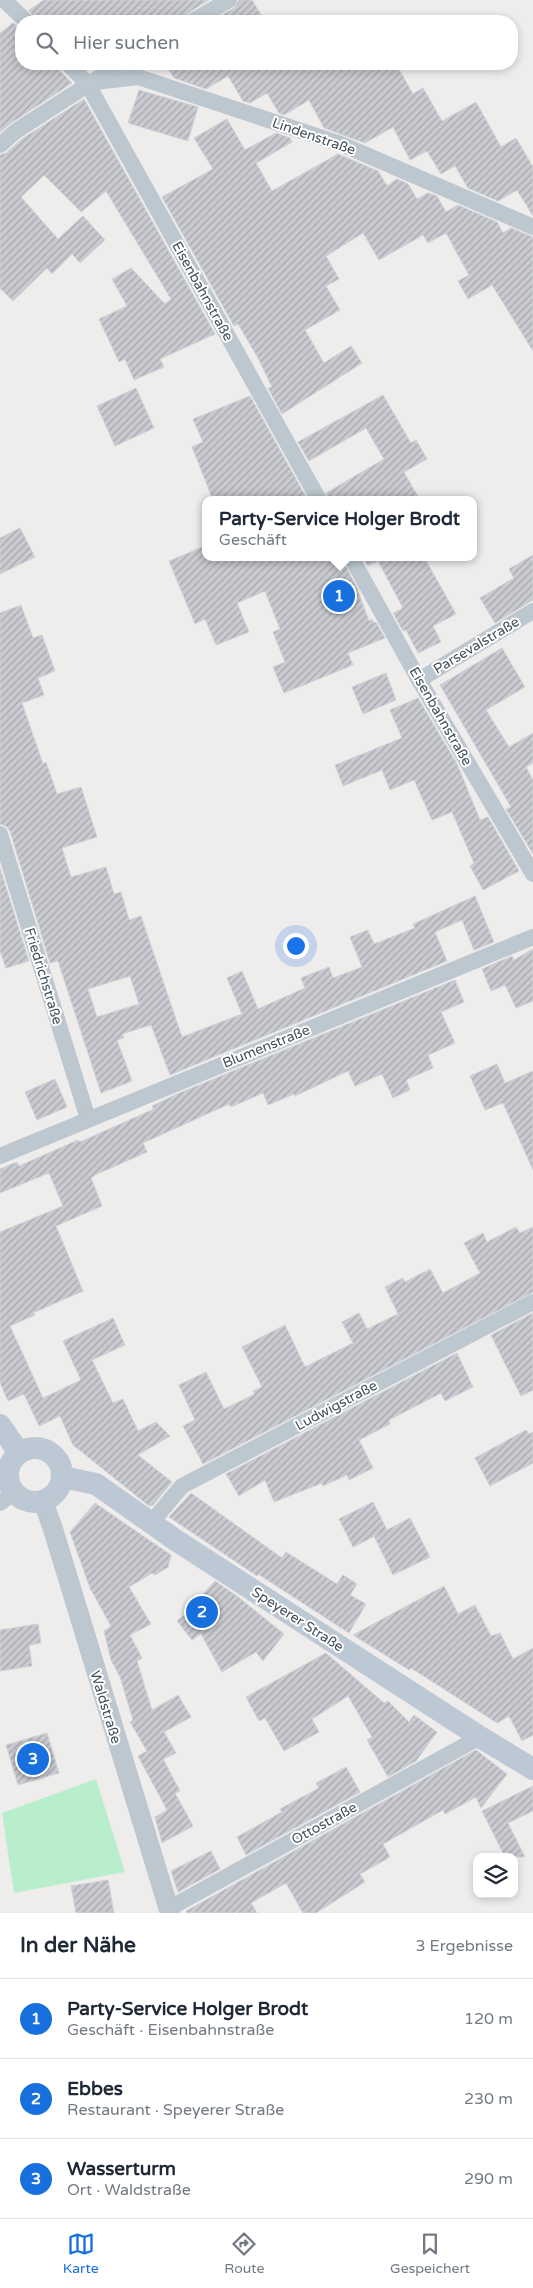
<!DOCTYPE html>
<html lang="de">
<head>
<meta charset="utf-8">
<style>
  :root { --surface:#fff; --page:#f2f2f3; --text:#1f2937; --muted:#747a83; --line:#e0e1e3; --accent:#1770de }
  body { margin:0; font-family:"Varela Round",sans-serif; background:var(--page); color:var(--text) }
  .controls { position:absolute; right:15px; bottom:15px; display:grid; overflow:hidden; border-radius:10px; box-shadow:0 2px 8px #0003 }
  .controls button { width:45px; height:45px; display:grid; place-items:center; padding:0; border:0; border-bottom:1px solid var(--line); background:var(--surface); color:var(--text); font:25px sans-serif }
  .you { position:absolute; left:295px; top:945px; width:18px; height:18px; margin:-12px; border:4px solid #fff; border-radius:50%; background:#1a73e8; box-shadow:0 0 0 8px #1a73e833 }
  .badge { display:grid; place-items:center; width:32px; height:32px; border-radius:50%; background:var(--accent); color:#fff; font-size:16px; font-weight:700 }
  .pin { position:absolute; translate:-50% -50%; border:2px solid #fff; box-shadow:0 1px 5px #0006 }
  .popup { position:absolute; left:202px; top:496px; width:275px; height:65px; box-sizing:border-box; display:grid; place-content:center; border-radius:10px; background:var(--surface); filter:drop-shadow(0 1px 4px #0005); font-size:16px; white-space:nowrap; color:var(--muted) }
  .popup b { font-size:19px; color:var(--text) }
  .popup::after { content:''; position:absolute; left:50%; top:100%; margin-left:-10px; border:10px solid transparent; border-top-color:var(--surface) }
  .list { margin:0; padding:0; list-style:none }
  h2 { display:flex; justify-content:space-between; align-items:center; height:65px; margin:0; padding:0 20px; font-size:21px }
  h2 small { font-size:16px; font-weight:400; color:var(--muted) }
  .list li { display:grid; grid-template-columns:32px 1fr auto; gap:15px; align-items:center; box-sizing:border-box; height:80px; padding:0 20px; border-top:1px solid var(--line) }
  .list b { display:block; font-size:19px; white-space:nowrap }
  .list p { margin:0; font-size:16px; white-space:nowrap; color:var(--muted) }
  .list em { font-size:16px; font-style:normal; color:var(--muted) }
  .icon { flex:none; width:28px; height:28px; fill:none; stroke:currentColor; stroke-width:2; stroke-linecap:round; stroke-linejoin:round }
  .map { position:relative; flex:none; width:533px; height:1913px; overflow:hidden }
  .search { position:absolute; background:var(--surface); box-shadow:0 2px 8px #0003; left:15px; right:15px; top:15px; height:55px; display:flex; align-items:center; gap:12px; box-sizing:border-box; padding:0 18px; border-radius:20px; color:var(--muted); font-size:19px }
  .sheet { height:305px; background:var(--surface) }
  nav { display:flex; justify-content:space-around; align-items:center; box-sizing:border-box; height:70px; border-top:1px solid var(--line); background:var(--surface); font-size:14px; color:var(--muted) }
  nav a { display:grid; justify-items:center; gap:2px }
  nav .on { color:var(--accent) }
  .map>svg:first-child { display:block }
  .green { fill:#b9eecd }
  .building { fill:url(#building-hatch); stroke:#d0d2d8; fill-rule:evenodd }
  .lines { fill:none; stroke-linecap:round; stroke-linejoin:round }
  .minor { stroke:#bcc7cf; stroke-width:16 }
  .tertiary { stroke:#bcc7cf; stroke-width:20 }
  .secondary { stroke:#bcc8d4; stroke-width:22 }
  .labels { text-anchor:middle; stroke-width:4; stroke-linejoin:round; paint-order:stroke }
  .street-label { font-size:14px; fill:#445059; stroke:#fff }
</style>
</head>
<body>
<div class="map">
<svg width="533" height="1913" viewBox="0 0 533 1913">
  <defs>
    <pattern id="building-hatch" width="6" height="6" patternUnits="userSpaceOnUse" patternTransform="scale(1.25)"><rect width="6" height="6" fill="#c9cbd1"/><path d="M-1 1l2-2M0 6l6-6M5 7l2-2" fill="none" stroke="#a5a7ad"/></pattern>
  </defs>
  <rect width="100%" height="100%" fill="#efecec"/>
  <!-- green -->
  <polygon class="green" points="96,1779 125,1872 14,1893 2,1813"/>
  <!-- building -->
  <g class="building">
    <polygon points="44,0 209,0 188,13 183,21 36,21 29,10"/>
    <polygon points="239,0 252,0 265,21 212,21 234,8"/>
    <polygon points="13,23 21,29 21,64 53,64 72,83 11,123 0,132 0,33"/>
    <polygon points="165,64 396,64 413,94 423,88 442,121 476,102 501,147 516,138 533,167 533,216 517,190 498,201 468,188 455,166 441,174 427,151 410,160 393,127 365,143 324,128 309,100 284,115 279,113 267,93 250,103 243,101 228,76 206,89 174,78"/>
    <polygon points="139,90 198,107 188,141 128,123"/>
    <polygon points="84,99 215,334 160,359 164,367 134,380 125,359 119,362 99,319 127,306 112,279 131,268 165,304 171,299 106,191 81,212 44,175 21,197 58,239 83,216 105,240 80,263 72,254 52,274 47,268 13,301 0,288 0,155 6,153 22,139"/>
    <polygon points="227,119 245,150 276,133 290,138 292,142 256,163 272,191 338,154 378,171 387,186 397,179 408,184 417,199 428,193 437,196 446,212 458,205 497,222 503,233 511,228 533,237 533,351 492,285 468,299 458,281 469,275 446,233 428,243 423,235 379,260 363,233 326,256 339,279 326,286 340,310 305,330 324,363 351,346 362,363 282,414 268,388 272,387 258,358 238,324 234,326 162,197 213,169 194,138"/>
    <polygon points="136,388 154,428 115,446 97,406"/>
    <polygon points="383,395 411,443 416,440 427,459 404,472 420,500 329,500 326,493 384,459 366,428 309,461 298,442"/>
    <polygon points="250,396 306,497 298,500 213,500 192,447 203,442 193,419"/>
    <polygon points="20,528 35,557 0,574 0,538"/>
    <polygon points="205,546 205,557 341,557 356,586 369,621 372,619 374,623 376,622 385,638 348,653 353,665 284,693 273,667 285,662 273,632 280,629 265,591 237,603 249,632 216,645 205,619 195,624 169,561"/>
    <polygon points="533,555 533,600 495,623 480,598 514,578 509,569"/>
    <polygon points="363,557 424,557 456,614 433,626 441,642 418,653 406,630 403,631 393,613 403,608 378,561 368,566"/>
    <path d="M21 605 33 638 42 635 55 671 38 678 44 695 22 703 43 764 46 762 57 794 81 787 97 837 62 848 71 877 106 867 114 894 121 892 129 920 141 916 182 1037 242 1014 227 978 242 971 258 1009 305 988 301 978 329 967 333 978 362 967 350 937 368 930 374 944 415 928 413 924 475 896 494 942 474 950 462 920 435 932 447 961 170 1075 151 1025 122 1034 124 1038 117 1040 132 1081 101 1093 58 961 50 963 10 831 6 826 0 824V613ZM130 976 139 1004 97 1017 88 989Z"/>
    <polygon points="502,648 525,687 486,710 509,747 533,733 533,763 526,767 533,780 533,854 506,809 511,807 440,685"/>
    <polygon points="386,673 396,700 363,714 352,687"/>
    <polygon points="418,698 457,764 480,820 488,817 519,871 483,890 470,866 474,863 452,812 432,820 414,780 390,790 382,770 343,786 335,765 402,738 390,710"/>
    <polygon points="0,868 29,961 6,968 0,951"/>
    <polygon points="533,949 533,1001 516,1008 505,985 491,991 482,969 512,956 514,960"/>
    <polygon points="455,980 464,1002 441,1012 455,1043 428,1055 433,1068 406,1080 410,1090 393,1098 382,1074 355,1086 348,1071 295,1096 294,1094 268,1105 263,1093 231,1107 229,1104 143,1143 147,1152 95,1175 91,1178 102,1206 56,1226 83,1291 33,1313 35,1315 10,1326 43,1398 81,1380 63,1341 113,1318 125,1345 92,1360 113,1403 123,1399 138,1431 156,1422 170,1436 138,1455 172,1482 153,1505 149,1506 73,1445 60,1416 39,1426 24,1394 8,1401 0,1383 0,1232 63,1206 49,1173 0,1193 0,1169 17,1162 19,1166 78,1140 80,1142 154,1109 152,1106 177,1094"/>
    <polygon points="497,1064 505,1083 533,1071 533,1170 503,1103 485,1110 470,1076"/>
    <polygon points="55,1079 67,1107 37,1120 25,1092"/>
    <polygon points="516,1227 520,1233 533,1227 533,1292 203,1464 183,1426 195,1420 179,1385 206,1372 224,1409 255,1394 253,1391 262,1387 242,1347 285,1325 305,1367 353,1343 342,1322 359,1313 367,1329 398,1314 385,1287 403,1278 405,1282 430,1269 443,1293 480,1273 464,1243 483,1233 487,1242"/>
    <polygon points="533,1313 533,1390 521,1396 491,1335"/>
    <polygon points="457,1353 473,1387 445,1401 441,1393 389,1420 390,1424 359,1440 373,1468 349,1480 347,1475 323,1486 322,1483 274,1502 265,1480 239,1496 226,1474"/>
    <polygon points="526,1430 529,1434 533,1432 533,1463 490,1486 475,1458"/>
    <polygon points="191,1493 282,1558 286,1552 337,1584 343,1575 357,1584 350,1595 366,1604 349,1633 258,1574 257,1576 169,1517"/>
    <polygon points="373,1502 387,1530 410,1518 430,1557 393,1575 374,1536 377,1535 353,1547 339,1519"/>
    <polygon points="95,1503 171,1555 168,1567 155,1575 152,1573 129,1587 151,1624 130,1635 142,1658 137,1661 152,1710 178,1695 191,1717 164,1732 176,1753 163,1759 180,1791 175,1793 193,1826 162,1843 155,1817 167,1810 138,1756 147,1751 130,1722 133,1720 120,1677 111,1660 104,1631 111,1626 90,1588 70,1532"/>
    <polygon points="215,1581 237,1596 284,1634 263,1661 256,1652 222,1672 201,1634 192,1640 177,1621 205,1598 202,1595"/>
    <polygon points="444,1586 458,1614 475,1605 491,1636 500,1633 513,1659 533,1648 533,1735 522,1741 509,1716 497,1723 411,1668 409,1670 353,1635"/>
    <polygon points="38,1624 41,1643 29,1645 32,1666 0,1671 0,1630"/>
    <polygon points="326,1653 384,1703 388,1701 409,1722 414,1715 437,1732 416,1761 388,1777 367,1740 372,1737 348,1696 312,1719 319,1732 284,1751 265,1718 259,1721 246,1697"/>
    <polygon points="47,1733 59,1773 18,1785 6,1745"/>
    <polygon points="476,1750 507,1774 481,1808 476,1797 445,1814 443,1810 383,1844 390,1857 360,1874 365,1882 316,1913 303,1913 286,1883 251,1903 257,1913 187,1913 186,1911"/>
    <polygon points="346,1767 360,1792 246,1855 237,1837 282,1812 280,1809 319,1788 316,1783"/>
    <polygon points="533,1786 533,1811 508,1823 525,1857 505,1857 482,1811"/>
    <polygon points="211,1851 220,1869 178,1892 171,1871"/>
    <polygon points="108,1880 114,1913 76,1913 71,1886"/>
  </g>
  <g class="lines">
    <!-- minor -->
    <g class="minor">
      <polyline points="4,0 26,21"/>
      <polyline points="193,21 229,0"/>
      <polyline points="68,64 87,83 319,500"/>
      <polyline points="87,83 138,77 341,144 533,227"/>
      <polyline points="0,145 16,131 120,64"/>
      <polyline points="351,557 419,680 533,874"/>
      <polyline points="419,680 533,611"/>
      <polyline points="0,834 88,1119"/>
      <polyline points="0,1156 533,937"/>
      <polyline points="0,1503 14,1492"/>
      <polyline points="151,1523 182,1486 533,1302"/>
      <polyline points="168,1909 480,1737"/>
    </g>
    <!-- tertiary -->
    <polyline class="tertiary" points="43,1501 53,1529 170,1913"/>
    <!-- secondary -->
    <g class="secondary">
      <polyline points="0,1425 19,1453"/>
      <circle cx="35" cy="1475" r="27"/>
      <polyline points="62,1477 96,1484 174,1539 480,1737 533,1769"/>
    </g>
  </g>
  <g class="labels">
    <!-- street labels -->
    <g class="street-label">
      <text transform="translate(314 136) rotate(19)" y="5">Lindenstraße</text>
      <text transform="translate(203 291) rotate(61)" y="5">Eisenbahnstraße</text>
      <text transform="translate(476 645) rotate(-31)" y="5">Parsevalstraße</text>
      <text transform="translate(441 716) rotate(60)" y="5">Eisenbahnstraße</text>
      <text transform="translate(44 976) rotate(73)" y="5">Friedrichstraße</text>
      <text transform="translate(266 1046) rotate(-22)" y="5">Blumenstraße</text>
      <text transform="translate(336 1405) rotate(-28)" y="5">Ludwigstraße</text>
      <text transform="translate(298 1619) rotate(33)" y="5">Speyerer Straße</text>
      <text transform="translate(106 1707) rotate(73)" y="5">Waldstraße</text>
      <text transform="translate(324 1823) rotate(-29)" y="5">Ottostraße</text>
    </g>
  </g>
</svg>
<div class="controls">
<button><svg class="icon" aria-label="layers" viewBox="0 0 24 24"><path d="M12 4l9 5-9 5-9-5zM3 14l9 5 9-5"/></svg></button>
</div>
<div class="you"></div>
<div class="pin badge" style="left:339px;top:596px">1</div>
<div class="popup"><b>Party-Service Holger Brodt</b>Geschäft</div>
<div class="pin badge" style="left:202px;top:1612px">2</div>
<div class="pin badge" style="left:33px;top:1759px">3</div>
<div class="search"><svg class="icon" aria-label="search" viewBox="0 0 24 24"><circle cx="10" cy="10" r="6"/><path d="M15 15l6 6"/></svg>Hier suchen</div>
</div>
<section class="sheet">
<h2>In der Nähe<small>3 Ergebnisse</small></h2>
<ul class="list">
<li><span class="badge">1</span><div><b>Party-Service Holger Brodt</b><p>Geschäft · Eisenbahnstraße</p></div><em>120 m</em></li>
<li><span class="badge">2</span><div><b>Ebbes</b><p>Restaurant · Speyerer Straße</p></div><em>230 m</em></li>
<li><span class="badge">3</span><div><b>Wasserturm</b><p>Ort · Waldstraße</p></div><em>290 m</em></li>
</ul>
</section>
<nav>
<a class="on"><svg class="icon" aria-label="map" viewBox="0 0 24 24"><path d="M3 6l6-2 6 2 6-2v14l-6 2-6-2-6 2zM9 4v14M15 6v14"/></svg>Karte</a>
<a><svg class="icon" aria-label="directions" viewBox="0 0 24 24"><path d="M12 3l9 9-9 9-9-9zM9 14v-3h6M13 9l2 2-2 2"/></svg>Route</a>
<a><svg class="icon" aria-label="saved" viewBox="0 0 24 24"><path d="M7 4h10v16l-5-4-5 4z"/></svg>Gespeichert</a>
</nav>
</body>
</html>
